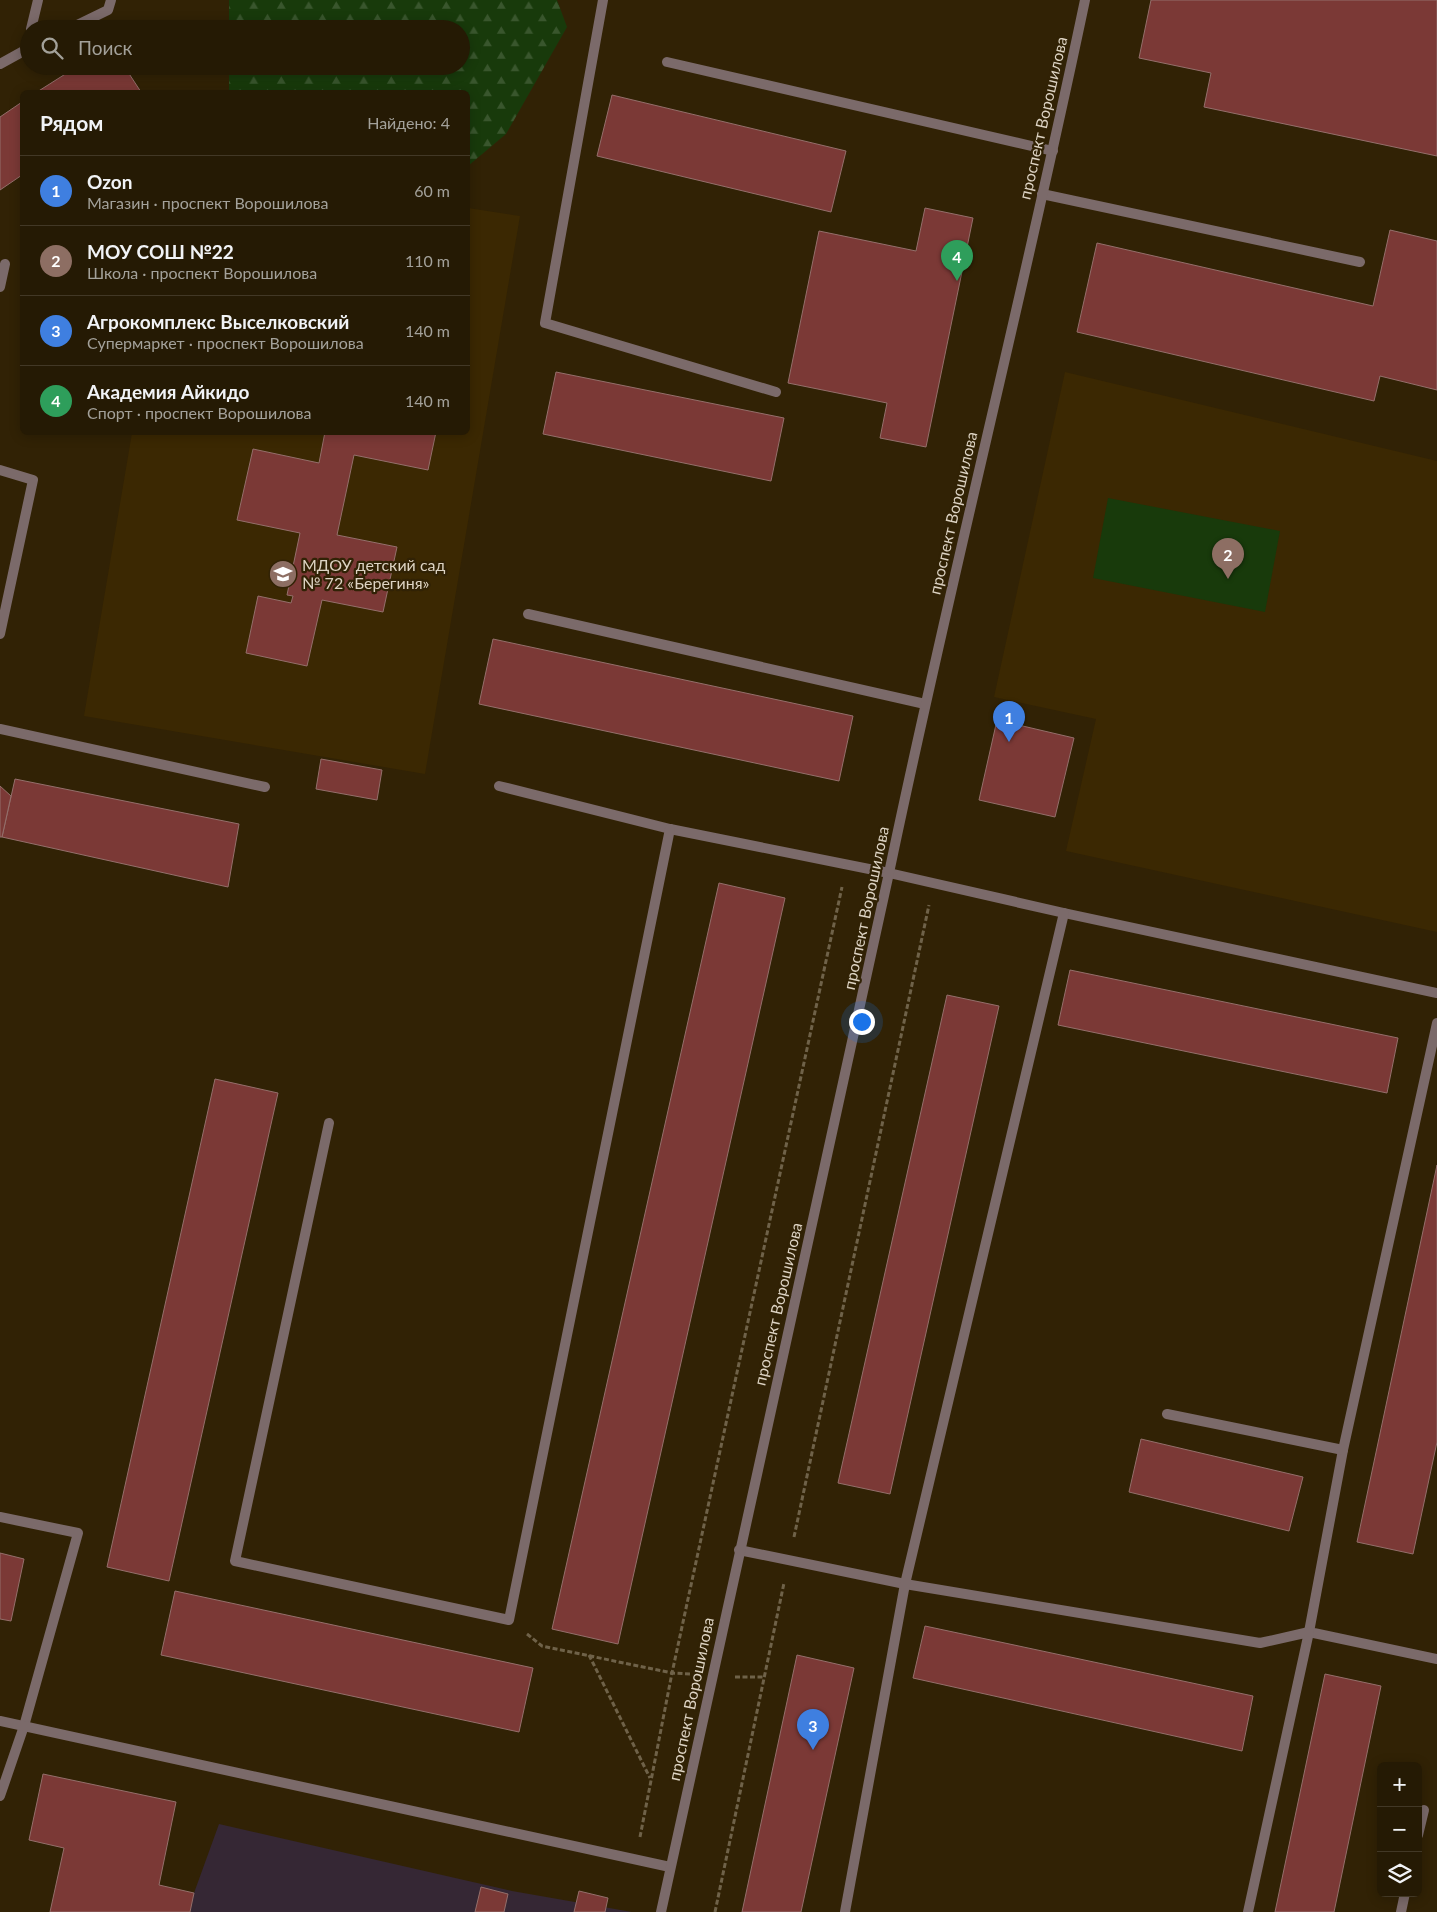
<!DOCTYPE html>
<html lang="ru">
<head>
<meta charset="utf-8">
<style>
  :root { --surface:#251a04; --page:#2d230e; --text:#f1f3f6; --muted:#a3a19a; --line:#423826; --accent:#d39cfc }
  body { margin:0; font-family:Lato,sans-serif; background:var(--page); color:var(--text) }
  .controls { position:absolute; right:15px; bottom:15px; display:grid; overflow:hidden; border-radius:8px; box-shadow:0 2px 12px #0003 }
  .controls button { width:45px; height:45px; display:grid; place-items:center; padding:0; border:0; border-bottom:1px solid var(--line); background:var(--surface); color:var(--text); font:25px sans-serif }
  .you { position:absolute; left:861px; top:1021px; width:18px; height:18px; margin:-12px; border:4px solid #fff; border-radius:50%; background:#1a73e8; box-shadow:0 0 0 8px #1a73e833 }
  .badge { display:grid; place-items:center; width:32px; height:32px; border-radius:50%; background:var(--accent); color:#fff; font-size:16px; font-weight:700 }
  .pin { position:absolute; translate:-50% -41px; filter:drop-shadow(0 1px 2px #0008) }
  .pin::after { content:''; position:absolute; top:26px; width:18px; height:15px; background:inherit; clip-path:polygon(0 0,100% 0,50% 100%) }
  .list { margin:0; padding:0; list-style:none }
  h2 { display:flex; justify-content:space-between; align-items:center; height:65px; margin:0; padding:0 20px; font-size:21px }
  h2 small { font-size:16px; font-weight:400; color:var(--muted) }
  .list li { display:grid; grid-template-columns:32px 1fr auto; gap:15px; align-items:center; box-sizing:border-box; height:70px; padding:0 20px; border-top:1px solid var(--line) }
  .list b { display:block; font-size:19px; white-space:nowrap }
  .list p { margin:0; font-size:16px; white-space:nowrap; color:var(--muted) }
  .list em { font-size:16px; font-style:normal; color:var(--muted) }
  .icon { flex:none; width:28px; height:28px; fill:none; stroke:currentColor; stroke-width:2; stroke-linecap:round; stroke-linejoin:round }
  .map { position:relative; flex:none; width:1437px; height:1912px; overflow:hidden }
  .search { position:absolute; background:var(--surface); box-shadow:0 2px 12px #0003; left:20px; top:20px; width:450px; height:55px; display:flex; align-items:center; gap:12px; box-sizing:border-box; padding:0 18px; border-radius:28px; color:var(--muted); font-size:19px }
  .panel { position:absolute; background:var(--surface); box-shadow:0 2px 12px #0003; left:20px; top:90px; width:450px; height:345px; border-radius:8px }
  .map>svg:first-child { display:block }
  .commercial { fill:#352734 }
  .built { fill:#3b2802 }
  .forest { fill:url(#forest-firs) }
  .park { fill:#183a0b }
  .building { fill:#7b3936; stroke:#946f6b }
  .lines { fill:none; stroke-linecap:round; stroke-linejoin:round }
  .path { stroke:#6f6249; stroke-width:3; stroke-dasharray:5 2.5; stroke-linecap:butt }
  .service { stroke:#7b6a6a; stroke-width:10 }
  .tertiary { stroke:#7b6a6a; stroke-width:10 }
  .labels { text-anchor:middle; stroke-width:4.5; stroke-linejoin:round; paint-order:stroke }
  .street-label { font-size:16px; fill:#ddd3c3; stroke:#312205 }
  .poi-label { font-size:16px; fill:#ddd3c3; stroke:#312205; text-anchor:start }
</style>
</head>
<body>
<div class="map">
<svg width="1437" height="1912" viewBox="0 0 1437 1912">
  <defs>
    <pattern id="forest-firs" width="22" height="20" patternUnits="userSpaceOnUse" patternTransform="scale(1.25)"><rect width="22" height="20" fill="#183a0b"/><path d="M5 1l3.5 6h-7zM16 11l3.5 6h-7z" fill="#39562d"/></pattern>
  </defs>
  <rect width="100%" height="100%" fill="#312205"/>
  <!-- commercial -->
  <polygon class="commercial" points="219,1824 512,1891 632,1912 190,1912 194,1893"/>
  <!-- built -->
  <g class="built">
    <polygon points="468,208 520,216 425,774 84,716 132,433 468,432"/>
    <polygon points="1065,372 1437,461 1437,932 1066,851 1096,719 994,697"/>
  </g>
  <!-- forest -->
  <polygon class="forest" points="229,0 557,0 567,27 506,134 468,166 468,92 229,92 229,66 461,66 461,29 229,29"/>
  <!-- park -->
  <polygon class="park" points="1108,498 1280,531 1265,612 1093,578"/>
  <!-- building -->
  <g class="building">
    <polygon points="1151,0 1437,0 1437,156 1204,107 1211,73 1139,58"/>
    <polygon points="78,66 124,66 141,92 37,92"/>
    <polygon points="612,95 846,151 831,212 597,156"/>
    <polygon points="22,102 22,175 0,190 0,117"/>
    <polygon points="925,208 973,218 926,447 880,438 887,403 788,383 819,231 916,251"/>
    <polygon points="1390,230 1437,241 1437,390 1380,376 1374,401 1077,332 1097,243 1373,306"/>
    <polygon points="556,372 784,418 771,481 543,434"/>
    <polygon points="325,432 436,432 428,470 354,455 337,535 397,547 383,612 322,600 307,666 246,653 258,596 291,603 293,596 287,595 300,533 237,520 253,449 319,463"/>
    <polygon points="493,639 853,716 839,781 479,704"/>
    <polygon points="997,720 1074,738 1055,817 979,800"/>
    <polygon points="321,759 382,770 377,800 316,789"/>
    <polygon points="15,779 239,824 228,887 2,837"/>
    <polygon points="0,786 11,796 2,837 0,837"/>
    <polygon points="719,883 785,898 618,1644 552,1629"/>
    <polygon points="1070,970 1398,1038 1387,1093 1058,1025"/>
    <polygon points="947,995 999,1006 890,1494 838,1483"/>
    <polygon points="215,1079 278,1093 169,1581 107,1567"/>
    <polygon points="1437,1165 1437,1442 1413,1554 1357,1542"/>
    <polygon points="1141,1439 1303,1477 1289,1531 1129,1492"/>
    <polygon points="0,1553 24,1559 11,1621 0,1619"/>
    <polygon points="175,1591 533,1668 519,1732 161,1655"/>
    <polygon points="925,1626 1253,1696 1242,1751 913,1678"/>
    <polygon points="797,1655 854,1668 801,1912 742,1912"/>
    <polygon points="1325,1674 1381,1686 1334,1912 1275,1912"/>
    <polygon points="43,1774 176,1802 159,1885 194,1893 190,1912 50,1912 64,1848 29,1840"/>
    <polygon points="481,1887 508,1894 504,1912 475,1912"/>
    <polygon points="579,1891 608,1898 605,1912 574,1912"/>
  </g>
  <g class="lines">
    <!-- path -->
    <g class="path">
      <polyline points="794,1537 929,905"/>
      <polyline points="527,1634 542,1646 672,1673 691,1674"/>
      <polyline points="589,1655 650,1778"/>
      <polyline points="735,1677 764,1677"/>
      <polyline points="640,1837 672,1673 842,887"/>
      <polyline points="715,1912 784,1583"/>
    </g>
    <!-- service -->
    <g class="service">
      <polyline points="603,0 545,323 776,392"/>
      <polyline points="31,29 38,0"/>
      <polyline points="69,29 108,10 111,0"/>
      <polyline points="25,50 29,36"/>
      <polyline points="667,62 1053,151"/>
      <polyline points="0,64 29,48"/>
      <polyline points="1042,194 1360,262"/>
      <polyline points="0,287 5,264"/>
      <polyline points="0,470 33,480 0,634"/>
      <polyline points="528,614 925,704"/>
      <polyline points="0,729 265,787"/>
      <polyline points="499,786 670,829 889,873 1064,913 1437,993"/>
      <polyline points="1437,1023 1343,1450 1309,1632 1437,1659"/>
      <polyline points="329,1123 235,1561 509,1620 670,829"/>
      <polyline points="1167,1414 1343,1450"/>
      <polyline points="0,1517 78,1533 24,1726 0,1796"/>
      <polyline points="739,1550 905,1584 1260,1643 1309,1632 1248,1912"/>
      <polyline points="0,1721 670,1867"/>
      <polyline points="1418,1835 1424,1810"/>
      <polyline points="845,1912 905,1584 1064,913"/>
      <polyline points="1401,1912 1405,1893"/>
    </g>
    <!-- tertiary -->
    <path class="tertiary" d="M661 1912 889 873C950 581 1024 292 1085 0"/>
  </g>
  <!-- icons -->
  <defs>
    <symbol id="school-disc" viewBox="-11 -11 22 22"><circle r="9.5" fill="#8d6e63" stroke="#312205"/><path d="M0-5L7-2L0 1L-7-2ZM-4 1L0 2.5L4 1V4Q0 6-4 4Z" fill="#fff"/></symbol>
  </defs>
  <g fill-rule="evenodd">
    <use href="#school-disc" x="267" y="558" width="32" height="32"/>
  </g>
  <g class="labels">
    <!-- street labels -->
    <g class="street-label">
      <text transform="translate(1043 118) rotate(-77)" y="6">проспект Ворошилова</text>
      <text transform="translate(953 513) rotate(-77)" y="6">проспект Ворошилова</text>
      <text transform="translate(866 908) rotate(-78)" y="6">проспект Ворошилова</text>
      <text transform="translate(778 1304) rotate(-77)" y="6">проспект Ворошилова</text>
      <text transform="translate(691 1699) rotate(-78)" y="6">проспект Ворошилова</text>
    </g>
    <!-- poi labels -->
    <g class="poi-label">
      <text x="302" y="571">МДОУ детский сад<tspan x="302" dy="18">№ 72 «Берегиня»</tspan></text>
    </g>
  </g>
</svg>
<div class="controls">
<button>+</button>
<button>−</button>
<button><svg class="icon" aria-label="layers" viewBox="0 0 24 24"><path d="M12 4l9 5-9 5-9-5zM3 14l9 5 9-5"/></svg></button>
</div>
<div class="you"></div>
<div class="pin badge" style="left:1009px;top:742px;background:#3f7fe0">1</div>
<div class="pin badge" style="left:1228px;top:579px;background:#8d6e63">2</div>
<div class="pin badge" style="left:813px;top:1750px;background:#3f7fe0">3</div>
<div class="pin badge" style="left:957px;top:281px;background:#2e9e5b">4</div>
<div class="search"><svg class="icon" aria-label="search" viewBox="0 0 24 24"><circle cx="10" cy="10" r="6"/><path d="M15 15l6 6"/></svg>Поиск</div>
<section class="panel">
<h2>Рядом<small>Найдено: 4</small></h2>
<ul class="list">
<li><span class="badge" style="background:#3f7fe0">1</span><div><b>Ozon</b><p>Магазин · проспект Ворошилова</p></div><em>60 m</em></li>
<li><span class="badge" style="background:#8d6e63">2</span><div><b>МОУ СОШ №22</b><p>Школа · проспект Ворошилова</p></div><em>110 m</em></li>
<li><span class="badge" style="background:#3f7fe0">3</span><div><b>Агрокомплекс Выселковский</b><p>Супермаркет · проспект Ворошилова</p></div><em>140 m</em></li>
<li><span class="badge" style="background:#2e9e5b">4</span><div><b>Академия Айкидо</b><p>Спорт · проспект Ворошилова</p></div><em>140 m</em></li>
</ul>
</section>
</div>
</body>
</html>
